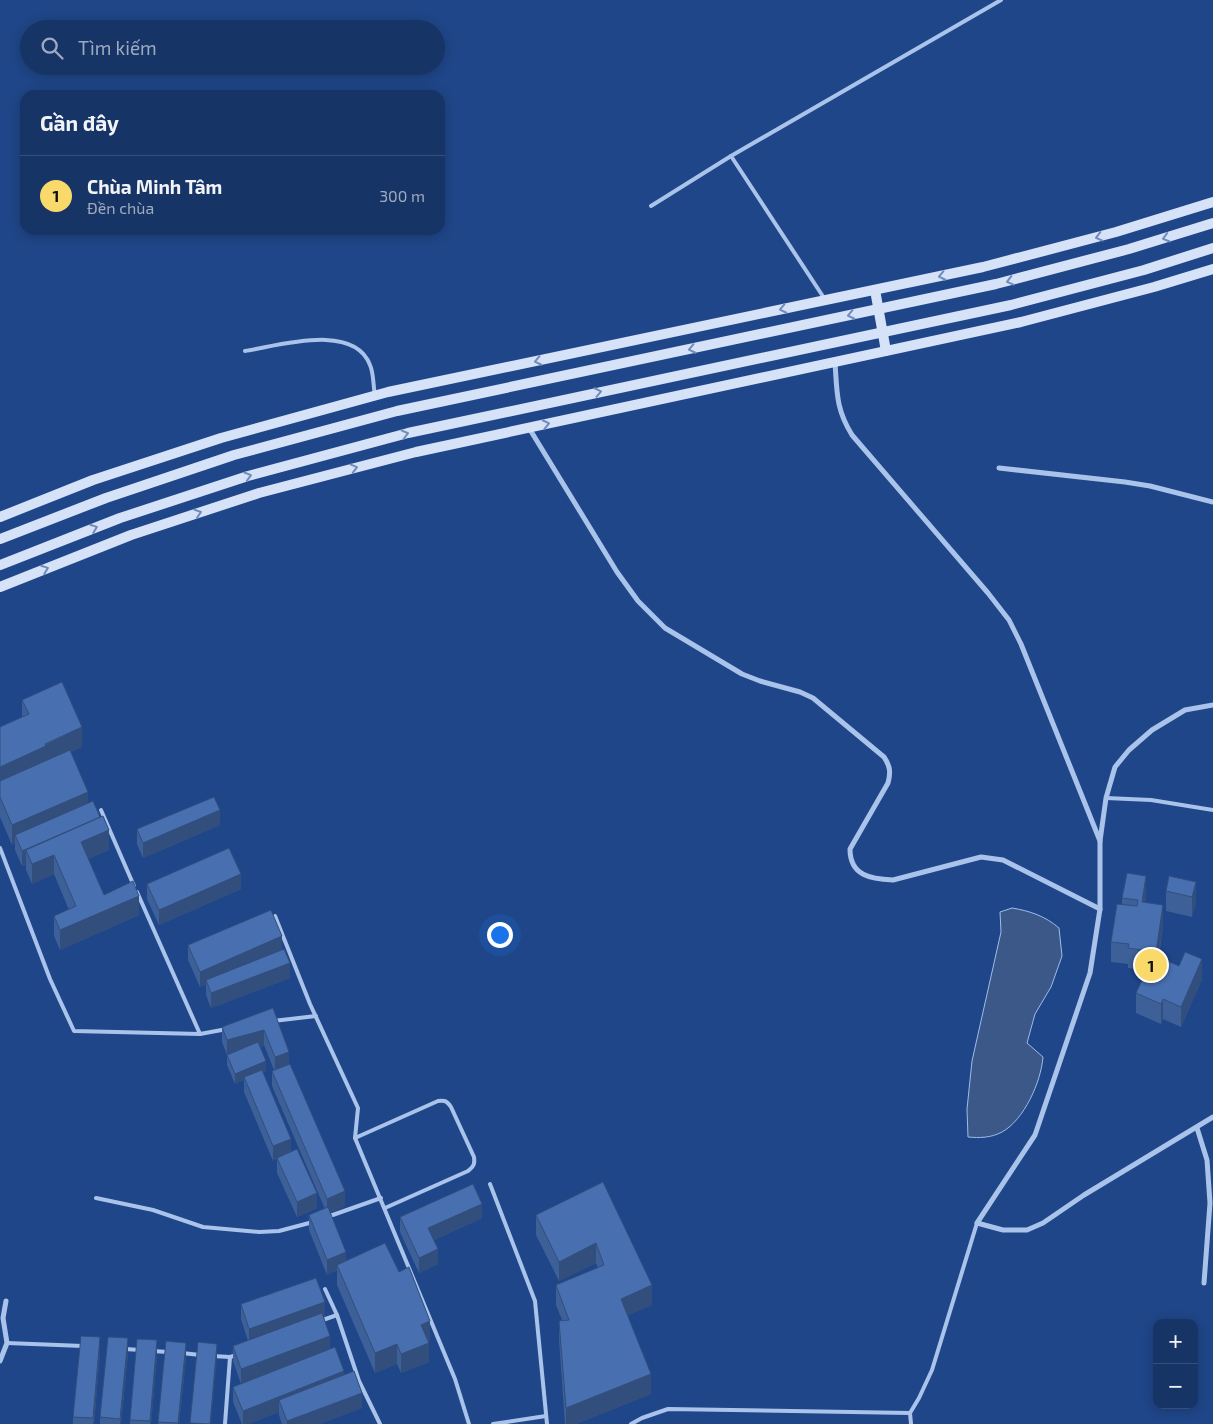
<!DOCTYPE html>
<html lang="vi">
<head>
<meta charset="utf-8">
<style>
  :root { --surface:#173466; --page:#203c6c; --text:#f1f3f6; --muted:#9eaabf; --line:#364f7a; --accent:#f9d96a }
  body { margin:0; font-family:"Exo 2",sans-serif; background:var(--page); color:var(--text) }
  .controls { position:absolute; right:15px; bottom:15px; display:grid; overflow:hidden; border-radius:10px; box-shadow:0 2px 12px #0003 }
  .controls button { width:45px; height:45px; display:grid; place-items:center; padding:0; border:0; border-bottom:1px solid var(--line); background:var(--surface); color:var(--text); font:25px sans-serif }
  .you { position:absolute; left:499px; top:934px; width:18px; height:18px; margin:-12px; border:4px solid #fff; border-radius:50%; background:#1a73e8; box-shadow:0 0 0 8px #1a73e833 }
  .badge { display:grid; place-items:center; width:32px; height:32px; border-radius:50%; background:var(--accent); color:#111; font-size:16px; font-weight:700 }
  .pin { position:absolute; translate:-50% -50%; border:2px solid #fff; box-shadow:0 1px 5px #0006 }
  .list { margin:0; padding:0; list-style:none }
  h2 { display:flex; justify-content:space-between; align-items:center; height:65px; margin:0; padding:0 20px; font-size:21px }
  h2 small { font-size:16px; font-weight:400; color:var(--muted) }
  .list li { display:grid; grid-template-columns:32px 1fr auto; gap:15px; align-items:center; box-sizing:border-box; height:80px; padding:0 20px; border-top:1px solid var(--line) }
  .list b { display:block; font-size:19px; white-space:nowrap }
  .list p { margin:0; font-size:16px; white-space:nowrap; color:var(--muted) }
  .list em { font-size:16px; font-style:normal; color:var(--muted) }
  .icon { flex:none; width:28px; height:28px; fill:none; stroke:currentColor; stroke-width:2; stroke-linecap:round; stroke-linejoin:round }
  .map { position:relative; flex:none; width:1213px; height:1424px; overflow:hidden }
  .search { position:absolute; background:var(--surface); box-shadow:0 2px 12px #0003; left:20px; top:20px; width:425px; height:55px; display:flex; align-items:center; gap:12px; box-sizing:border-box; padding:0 18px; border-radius:28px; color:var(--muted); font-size:19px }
  .panel { position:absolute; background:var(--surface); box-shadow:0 2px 12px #0003; left:20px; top:90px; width:425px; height:145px; border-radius:15px }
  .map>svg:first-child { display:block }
  .water { fill:#3c5888; stroke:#9dbdec }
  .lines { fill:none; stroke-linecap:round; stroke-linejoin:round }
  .lane { stroke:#aac3eb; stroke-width:4 }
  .street { stroke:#aac3eb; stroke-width:5 }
  .secondary { stroke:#d5e2f8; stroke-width:10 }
  .wall { fill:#3e6098 }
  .shaded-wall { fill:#324e7c }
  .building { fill:#4870b1; stroke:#324e7c }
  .oneway { stroke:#718cba }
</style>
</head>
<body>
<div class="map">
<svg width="1213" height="1424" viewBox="0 0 1213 1424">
  <rect width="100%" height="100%" fill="#1f4688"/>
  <!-- water -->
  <path class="water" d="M1012 908C1030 911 1045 916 1059 928L1062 956 1051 987 1035 1014 1027 1043 1043 1057C1041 1082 1024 1120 1002 1132 991 1138 979 1138 968 1137L967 1109 972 1061 1001 932 1000 912Z"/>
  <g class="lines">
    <!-- lane -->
    <g class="lane">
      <polyline points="731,156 824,298"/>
      <polyline points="651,206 731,156 1001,0"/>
      <path d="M245 351C278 346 354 322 370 365 374 374 373 386 375 395"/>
      <polyline points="1106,798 1151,800 1213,810"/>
      <polyline points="101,810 134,886"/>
      <polyline points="0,848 50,979 74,1031 200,1034 227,1029"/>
      <polyline points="137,892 200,1034"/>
      <polyline points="275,916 310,1004 358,1108 355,1138 455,1379 469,1424"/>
      <polyline points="273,1021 316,1016"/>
      <path d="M355 1138 438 1101C445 1100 447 1101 451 1107L474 1157C475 1164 474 1166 468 1171L385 1208"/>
      <polyline points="490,1184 535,1301 547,1424"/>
      <polyline points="96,1198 153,1210 203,1227 259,1232 279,1231 313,1222"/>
      <polyline points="327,1217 381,1198"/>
      <polyline points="325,1289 337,1315 359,1381 380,1424"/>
      <polyline points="320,1321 337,1315"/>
      <polyline points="7,1343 83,1346"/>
      <polyline points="125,1349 140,1350"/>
      <polyline points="152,1351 168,1352"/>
      <polyline points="182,1353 200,1355"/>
      <polyline points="212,1356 230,1357 237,1355"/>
      <polyline points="910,1413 911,1424"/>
      <polyline points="225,1424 230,1357"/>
      <polyline points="493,1424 546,1416"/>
      <polyline points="631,1424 642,1418 668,1409 910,1413 919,1398 932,1370 977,1223"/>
    </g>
    <!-- street -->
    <g class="street">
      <path d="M835 362C837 393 836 409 852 435L988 593 1009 620 1021 644 1100 841"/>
      <path d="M529 428 617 572 638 601 665 628 742 674 760 681 800 692 813 698 884 757C890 766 891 772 888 783L850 849C850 876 871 879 893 880L981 857 1003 860 1100 909 1090 973 1035 1135 977 1223 1003 1230H1027L1043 1223 1084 1195 1213 1117"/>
      <polyline points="999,468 1125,482 1150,486 1213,502"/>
      <polyline points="1100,909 1100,841 1106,798 1115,767 1129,750 1152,730 1185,710 1213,705"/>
      <polyline points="1197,1128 1207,1160 1210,1203 1204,1283"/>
      <polyline points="0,1361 7,1343 3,1318 6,1301"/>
    </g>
    <!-- secondary -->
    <g class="secondary">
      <polyline points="875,290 886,351"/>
      <polyline points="0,517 93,480 221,438 388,392 983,267 1116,232 1213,202"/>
      <polyline points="0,539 106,498 234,455 397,411 996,284 1129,249 1213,223"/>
      <polyline points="0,565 120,518 248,476 408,433 1011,305 1144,270 1213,248"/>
      <polyline points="0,587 131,535 259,493 416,452 1021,322 1154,287 1213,269"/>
    </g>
  </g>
  <!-- wall -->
  <g class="wall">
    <polygon points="22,700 82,747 70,752 88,803 109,850 88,859 104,895 139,915 60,950 54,936 54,916 69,910 54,874 32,884 26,870 26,865 22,866 15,850 15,843 12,845 0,817 0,727 22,717"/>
    <polygon points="220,825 143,858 137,844 137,829"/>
    <polygon points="1196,882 1196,902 1192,917 1166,911 1166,891"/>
    <polygon points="147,884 241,889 159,925 147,899"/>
    <polygon points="1146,896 1145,902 1163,925 1159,957 1202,979 1181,1027 1163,1019 1161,1024 1136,1013 1136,993 1147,970 1128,968 1128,964 1111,962 1111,942 1122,905 1122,898"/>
    <polygon points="188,945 282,950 290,978 211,1008 206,995 206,984 200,987 188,960"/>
    <polygon points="273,1008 289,1064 345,1206 330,1213 346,1260 430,1341 428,1341 429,1362 401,1373 397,1364 375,1373 337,1285 337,1270 327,1275 309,1230 309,1215 325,1209 272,1086 272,1071 274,1070 264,1045 260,1047 266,1071 263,1072 291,1152 317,1208 297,1217 277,1173 277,1159 273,1161 244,1092 244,1080 235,1084 227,1065 227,1055 222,1042 222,1027"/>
    <polygon points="603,1182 652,1305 628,1315 651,1394 576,1424 565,1424 559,1340 559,1321 562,1320 556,1305 556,1285 598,1268 596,1263 559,1281 536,1235 536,1215"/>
    <polygon points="400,1217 482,1218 434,1240 438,1264 419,1273 400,1232"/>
    <polygon points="241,1304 325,1317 324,1317 330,1349 362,1408 319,1424 282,1424 279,1415 279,1412 248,1424 242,1424 233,1402 233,1387 241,1384 233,1361 233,1346 248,1341 241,1319"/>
    <polygon points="166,1341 186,1358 179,1424 158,1424"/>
    <polygon points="100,1352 94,1424 73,1424 73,1417"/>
    <polygon points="128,1353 121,1424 100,1424 100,1417"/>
    <polygon points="157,1355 151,1424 130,1424 130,1420"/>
  </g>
  <!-- shaded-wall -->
  <g class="shaded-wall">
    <polygon points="82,727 82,747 0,787 0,767"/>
    <polygon points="88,792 88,812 15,835 15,843 12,845 12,825"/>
    <polygon points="220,810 220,825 143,858 143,843"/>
    <polygon points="109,830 109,850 81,862 81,842"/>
    <polygon points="26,850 26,865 22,866 22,851"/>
    <polygon points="54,855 54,874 32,884 32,864"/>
    <polygon points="241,874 241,889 159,925 159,910"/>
    <polygon points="1146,876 1146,896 1142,922 1142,902"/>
    <polygon points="1196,882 1196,902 1192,917 1192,897"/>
    <polygon points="139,896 139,915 60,950 60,930"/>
    <polygon points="1163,905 1163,925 1156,972 1156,952"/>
    <polygon points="282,936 282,951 206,980 206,984 200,987 200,972"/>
    <polygon points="1202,959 1202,979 1181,1027 1181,1007"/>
    <polygon points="290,963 290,978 211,1008 211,993"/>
    <polygon points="1163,999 1163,1019 1161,1024 1161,1004"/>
    <polygon points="264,1030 264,1045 227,1055 227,1040"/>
    <polygon points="289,1052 289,1067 275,1072 275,1057"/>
    <polygon points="266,1061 266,1071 245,1080 244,1077 244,1080 235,1084 235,1074"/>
    <polygon points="291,1139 291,1154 273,1161 273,1146"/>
    <polygon points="345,1191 345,1206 327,1214 327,1199"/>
    <polygon points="317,1193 317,1208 297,1217 297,1202"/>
    <polygon points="482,1204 482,1218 428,1243 428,1228"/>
    <polygon points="596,1243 596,1263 559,1281 559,1262"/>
    <polygon points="438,1249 438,1264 419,1273 419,1258"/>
    <polygon points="346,1252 346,1267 337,1265 337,1270 327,1275 327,1260"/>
    <polygon points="652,1285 652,1305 621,1318 621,1299"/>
    <polygon points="325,1302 325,1317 249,1344 249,1329"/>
    <polygon points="430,1321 430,1341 421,1345 421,1325"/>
    <polygon points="330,1336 330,1351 241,1384 241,1369"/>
    <polygon points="100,1337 100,1352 94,1424 93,1424"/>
    <polygon points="128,1338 128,1353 121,1424 120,1424"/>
    <polygon points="157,1340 157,1355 151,1424 150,1424"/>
    <polygon points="186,1343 186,1358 179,1424 178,1424"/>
    <polygon points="429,1343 429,1362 401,1373 401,1354"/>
    <polygon points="217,1344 217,1359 211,1424 210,1424"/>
    <polygon points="397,1344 397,1364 375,1373 375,1353"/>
    <polygon points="344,1371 344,1386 279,1400 279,1412 248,1424 243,1424 243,1411"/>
    <polygon points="651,1374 651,1394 576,1424 566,1424 566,1408"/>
    <polygon points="362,1393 362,1408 319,1424 287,1424 287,1421"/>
  </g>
  <!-- building -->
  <g class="building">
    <polygon points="62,682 82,727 45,744 46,746 0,767 0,727 29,714 22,700"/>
    <polygon points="70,750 88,792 12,825 0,797 0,781"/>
    <polygon points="214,797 220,810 143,843 137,829"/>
    <polygon points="93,801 100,817 22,851 15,835"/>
    <polygon points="103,816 109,830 81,842 104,895 133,881 139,896 60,930 54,916 76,906 54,855 32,864 26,850"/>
    <polygon points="229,848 241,874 159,910 147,884"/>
    <polygon points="1127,873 1146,876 1142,902 1163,905 1156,952 1128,948 1129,944 1111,942 1117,904 1137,906 1138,900 1122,898"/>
    <polygon points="1169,876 1196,882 1192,897 1166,891"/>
    <polygon points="271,910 282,936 200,972 188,945"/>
    <polygon points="284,949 290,963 211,993 206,980"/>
    <polygon points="1185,952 1202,959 1181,1007 1163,999 1161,1004 1136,993 1154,955 1179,966"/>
    <polygon points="273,1008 289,1052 275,1057 264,1030 227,1040 222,1027"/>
    <polygon points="258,1042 266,1061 235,1074 227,1055"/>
    <polygon points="290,1064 345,1191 327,1199 272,1071"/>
    <polygon points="262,1070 291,1139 273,1146 244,1077"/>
    <polygon points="297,1149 317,1193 297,1202 277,1158"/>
    <polygon points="603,1182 652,1285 621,1299 651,1374 566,1408 559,1321 569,1320 556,1285 604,1265 596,1243 559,1262 536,1215"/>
    <polygon points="473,1184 482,1204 428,1228 438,1249 419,1258 400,1217"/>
    <polygon points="328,1207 346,1252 327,1260 309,1215"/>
    <polygon points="385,1243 399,1272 409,1267 430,1321 421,1325 429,1343 401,1354 397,1344 375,1353 337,1265"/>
    <polygon points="316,1278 325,1302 249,1329 241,1304"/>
    <polygon points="322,1313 330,1336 241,1369 233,1346"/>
    <polygon points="81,1336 100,1337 93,1418 73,1417"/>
    <polygon points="108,1337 128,1338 120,1419 100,1417"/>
    <polygon points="137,1339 157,1340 150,1421 130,1420"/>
    <polygon points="166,1341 186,1343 178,1423 158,1422"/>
    <polygon points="198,1342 217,1344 210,1424 190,1423"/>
    <polygon points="335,1347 344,1371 243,1411 233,1387"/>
    <polygon points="354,1371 362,1393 287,1421 279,1400"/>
  </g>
  <!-- one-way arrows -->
  <defs><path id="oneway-chevron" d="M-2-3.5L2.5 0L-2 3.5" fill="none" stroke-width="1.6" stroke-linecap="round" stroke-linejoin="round" transform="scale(1.25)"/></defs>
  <g class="oneway">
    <use href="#oneway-chevron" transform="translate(1099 237) rotate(165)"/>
    <use href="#oneway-chevron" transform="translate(1166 238) rotate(163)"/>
    <use href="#oneway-chevron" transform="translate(942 276) rotate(168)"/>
    <use href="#oneway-chevron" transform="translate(1010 281) rotate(165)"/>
    <use href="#oneway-chevron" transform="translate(783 309) rotate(168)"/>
    <use href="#oneway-chevron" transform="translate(851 315) rotate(168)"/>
    <use href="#oneway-chevron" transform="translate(692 349) rotate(168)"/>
    <use href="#oneway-chevron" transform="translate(538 361) rotate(168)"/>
    <use href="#oneway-chevron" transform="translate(598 392) rotate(-12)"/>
    <use href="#oneway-chevron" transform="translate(546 424) rotate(-12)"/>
    <use href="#oneway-chevron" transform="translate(405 434) rotate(-14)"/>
    <use href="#oneway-chevron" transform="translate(354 468) rotate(-15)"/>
    <use href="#oneway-chevron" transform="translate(248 476) rotate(-17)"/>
    <use href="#oneway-chevron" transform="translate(198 513) rotate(-18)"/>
    <use href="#oneway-chevron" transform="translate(94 528) rotate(-21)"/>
    <use href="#oneway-chevron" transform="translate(45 569) rotate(-21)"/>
  </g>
</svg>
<div class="controls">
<button>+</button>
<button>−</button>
</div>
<div class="you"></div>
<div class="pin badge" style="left:1151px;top:965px">1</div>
<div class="search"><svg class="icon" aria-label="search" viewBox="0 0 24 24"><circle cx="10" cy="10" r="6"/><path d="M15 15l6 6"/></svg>Tìm kiếm</div>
<section class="panel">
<h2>Gần đây<small></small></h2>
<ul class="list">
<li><span class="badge">1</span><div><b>Chùa Minh Tâm</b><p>Đền chùa</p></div><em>300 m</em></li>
</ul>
</section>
</div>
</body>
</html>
